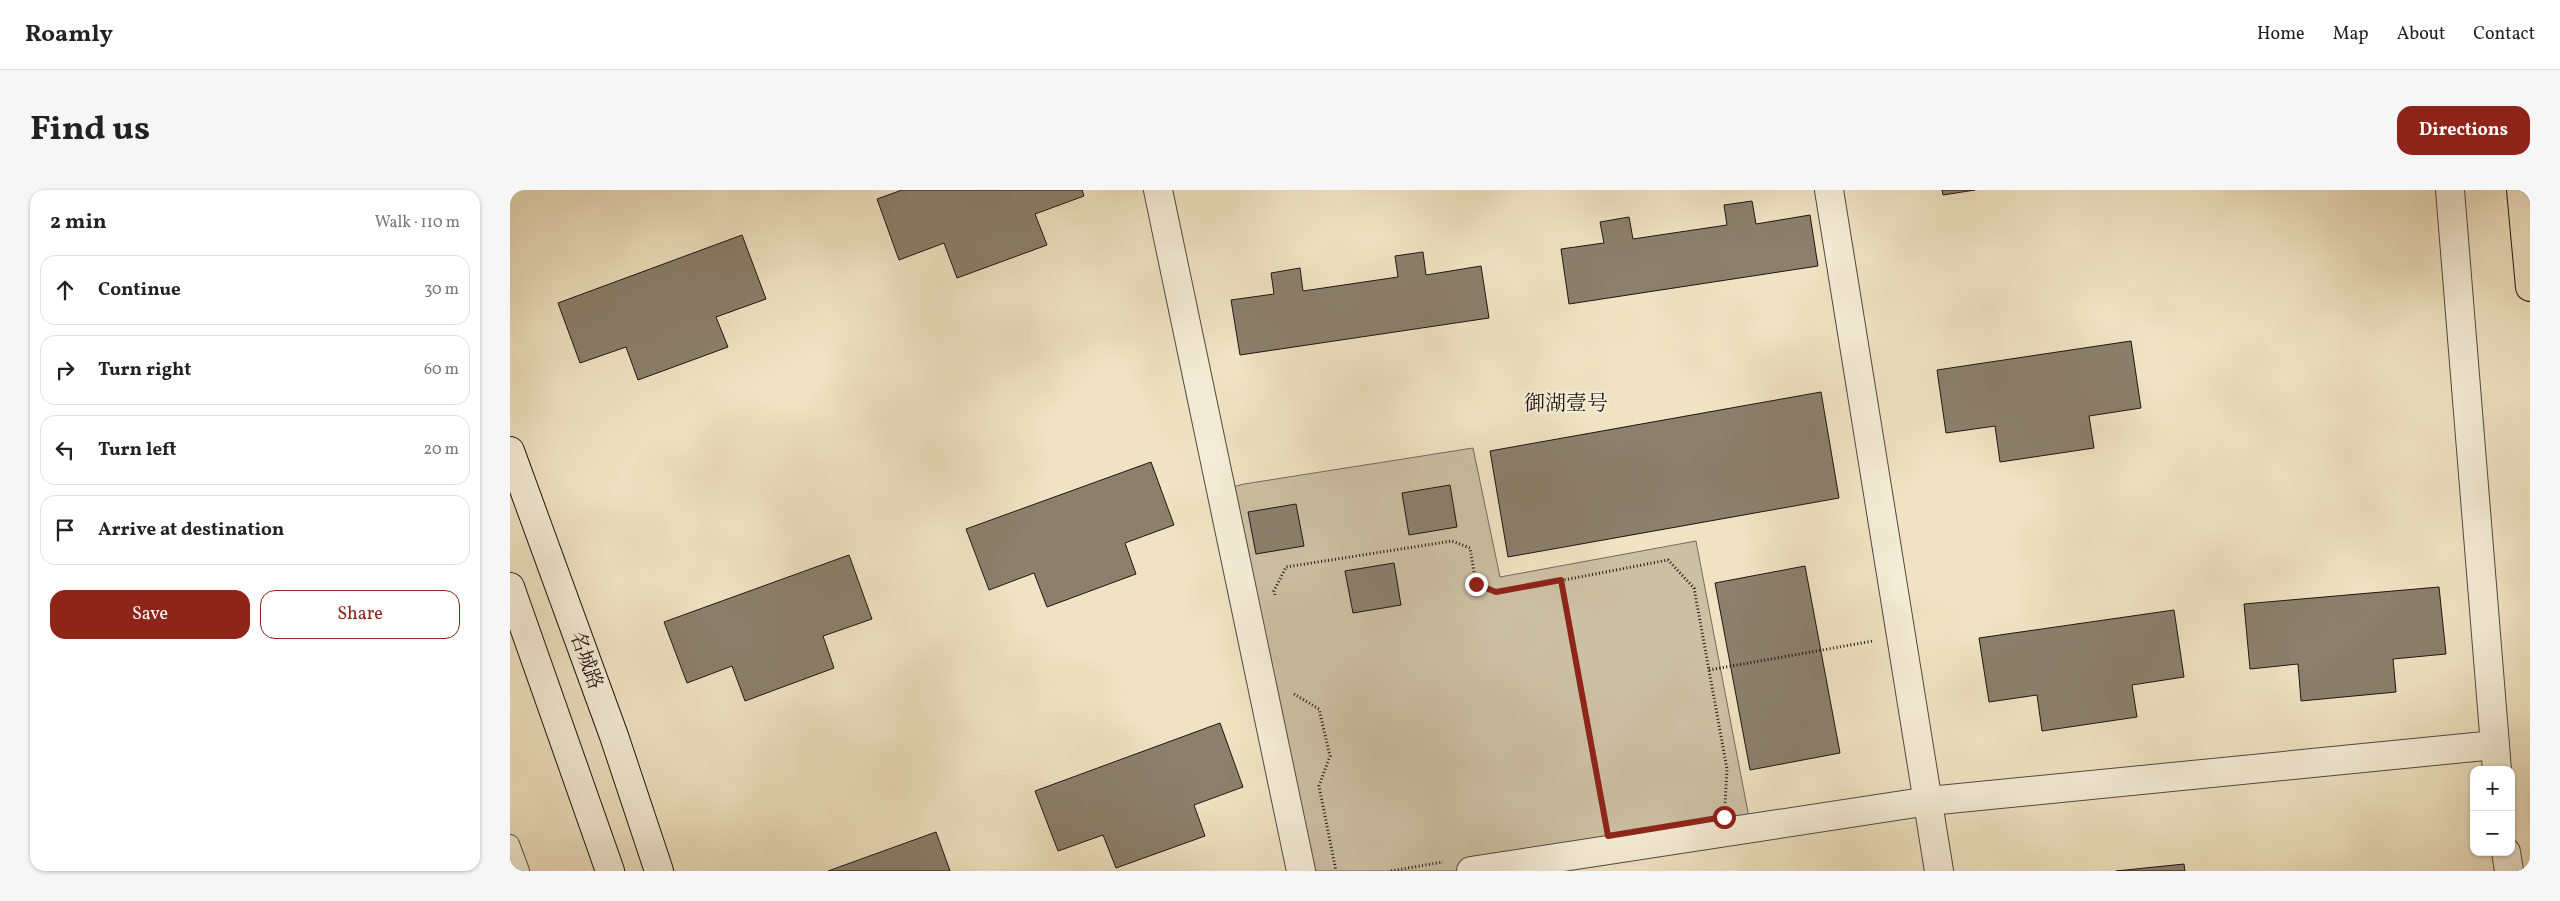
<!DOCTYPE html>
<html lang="en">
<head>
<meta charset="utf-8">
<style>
  :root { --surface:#fff; --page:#f6f6f6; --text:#222; --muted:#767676; --line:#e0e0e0; --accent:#8f2418 }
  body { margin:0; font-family:Vollkorn,"Noto Serif SC",serif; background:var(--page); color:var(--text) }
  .controls { position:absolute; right:15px; bottom:15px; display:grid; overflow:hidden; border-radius:10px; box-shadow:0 1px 4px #0004 }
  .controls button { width:45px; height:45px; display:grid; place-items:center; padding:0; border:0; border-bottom:1px solid var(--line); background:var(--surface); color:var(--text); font:25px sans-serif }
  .stop { position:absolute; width:15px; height:15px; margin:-11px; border:4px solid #8f2418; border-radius:50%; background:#fff }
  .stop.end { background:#8f2418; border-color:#fff; box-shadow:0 1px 5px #0008 }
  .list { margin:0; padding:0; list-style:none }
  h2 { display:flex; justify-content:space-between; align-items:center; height:65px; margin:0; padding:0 20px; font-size:21px }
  h2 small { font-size:16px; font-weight:400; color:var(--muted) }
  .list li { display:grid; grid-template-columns:32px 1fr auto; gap:15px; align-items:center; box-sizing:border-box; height:70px; margin:0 10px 10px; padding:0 10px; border:1px solid var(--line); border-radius:15px }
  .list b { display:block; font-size:19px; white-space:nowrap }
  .list em { font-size:16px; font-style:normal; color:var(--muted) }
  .actions { display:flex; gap:10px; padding:15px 20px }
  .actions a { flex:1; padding:11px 0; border:1px solid var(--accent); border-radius:15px; text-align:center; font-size:18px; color:var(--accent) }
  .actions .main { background:var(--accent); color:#fff }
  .icon { flex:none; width:28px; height:28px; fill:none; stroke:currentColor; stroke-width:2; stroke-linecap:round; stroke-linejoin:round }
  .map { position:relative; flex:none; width:2020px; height:681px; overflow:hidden; border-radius:15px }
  header { display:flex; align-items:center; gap:30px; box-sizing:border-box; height:70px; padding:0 25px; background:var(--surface); border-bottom:1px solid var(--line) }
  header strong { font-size:24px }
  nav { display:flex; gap:28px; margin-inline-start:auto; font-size:18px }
  .intro { display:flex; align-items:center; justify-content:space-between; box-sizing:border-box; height:120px; padding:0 30px }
  h1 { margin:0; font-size:35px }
  .button { padding:12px 22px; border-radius:15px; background:var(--accent); color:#fff; font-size:18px; font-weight:700 }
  main { display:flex; gap:30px; padding:0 30px }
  aside { flex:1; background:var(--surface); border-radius:15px; box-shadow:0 1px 4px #0004 }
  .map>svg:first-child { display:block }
  .green { fill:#ccc0a4; stroke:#766a5a }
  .building { fill:#8b806d; stroke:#1f150f }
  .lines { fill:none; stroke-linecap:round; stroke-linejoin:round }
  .service-casing { stroke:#53483c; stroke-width:20 }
  .minor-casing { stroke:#53483c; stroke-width:30 }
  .tertiary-casing { stroke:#53483c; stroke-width:30 }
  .secondary-casing { stroke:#1f150f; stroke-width:30 }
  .primary-casing { stroke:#1f150f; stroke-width:30 }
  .path { stroke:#1f150f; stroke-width:3; stroke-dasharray:1 2.5; stroke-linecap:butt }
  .service { stroke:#f5edd8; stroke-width:18 }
  .minor { stroke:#f5edd8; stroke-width:28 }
  .tertiary { stroke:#f5edd8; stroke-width:28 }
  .secondary { stroke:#f5edd8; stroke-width:28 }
  .primary { stroke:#efe3c3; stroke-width:28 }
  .route { stroke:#8f2418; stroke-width:6 }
  .labels { text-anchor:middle; stroke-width:4; stroke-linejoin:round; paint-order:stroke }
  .street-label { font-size:20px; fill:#1f150f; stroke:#f5edd8 }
  .neighbourhood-label { font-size:21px; fill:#1f150f; stroke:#f5edd8 }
</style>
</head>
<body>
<header>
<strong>Roamly</strong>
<nav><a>Home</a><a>Map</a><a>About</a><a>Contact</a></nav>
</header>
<div class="intro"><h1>Find us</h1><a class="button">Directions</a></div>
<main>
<aside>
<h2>2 min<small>Walk · 110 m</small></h2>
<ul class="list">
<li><svg class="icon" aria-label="ahead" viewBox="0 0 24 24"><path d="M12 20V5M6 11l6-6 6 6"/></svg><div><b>Continue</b></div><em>30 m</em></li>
<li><svg class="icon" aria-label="right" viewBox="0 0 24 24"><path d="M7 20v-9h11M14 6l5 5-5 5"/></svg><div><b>Turn right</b></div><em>60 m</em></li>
<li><svg class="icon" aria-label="left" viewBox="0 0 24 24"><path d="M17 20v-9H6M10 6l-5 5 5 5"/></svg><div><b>Turn left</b></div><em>20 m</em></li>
<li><svg class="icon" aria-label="arrive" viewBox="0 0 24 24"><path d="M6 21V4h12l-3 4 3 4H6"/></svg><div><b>Arrive at destination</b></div></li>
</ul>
<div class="actions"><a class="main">Save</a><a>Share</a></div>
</aside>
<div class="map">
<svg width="2020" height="681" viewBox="0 0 2020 681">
  <rect width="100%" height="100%" fill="#efe3c3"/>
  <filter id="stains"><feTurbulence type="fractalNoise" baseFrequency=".004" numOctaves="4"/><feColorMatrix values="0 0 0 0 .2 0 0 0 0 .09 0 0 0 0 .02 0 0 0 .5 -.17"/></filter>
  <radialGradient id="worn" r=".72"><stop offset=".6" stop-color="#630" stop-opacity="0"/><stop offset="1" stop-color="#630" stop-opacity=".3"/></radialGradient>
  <!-- green -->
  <polygon class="green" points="963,258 990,387 1186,351 1241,638 961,681 791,681 711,300 734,294"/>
  <!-- building -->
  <g class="building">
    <polygon points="392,0 572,0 574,6 525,24 537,55 447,88 434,53 389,70 367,9"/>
    <polygon points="1432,0 1465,0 1433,5"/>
    <polygon points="1242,11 1246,34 1300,25 1308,76 1059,114 1051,59 1094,53 1090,32 1119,27 1123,49 1217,35 1214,15"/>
    <polygon points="232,45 256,109 206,127 218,157 128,190 116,157 70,173 48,113"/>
    <polygon points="913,62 916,85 971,76 979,128 730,165 721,110 764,104 761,83 790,78 793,101 888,87 885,66"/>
    <polygon points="1621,151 1631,218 1579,226 1584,258 1490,272 1485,236 1436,243 1427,180"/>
    <polygon points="1311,202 1329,308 998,367 980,261"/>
    <polygon points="641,272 664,335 615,353 626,384 537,417 524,383 479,400 456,339"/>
    <polygon points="940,295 947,337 899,345 892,303"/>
    <polygon points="786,314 794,356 746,364 738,322"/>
    <polygon points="339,365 362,429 313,446 324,478 235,511 222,476 177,493 154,432"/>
    <polygon points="884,373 891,415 843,423 835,381"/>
    <polygon points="1295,376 1330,563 1240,580 1205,393"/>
    <polygon points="1929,397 1936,464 1883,469 1886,502 1791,511 1788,474 1740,479 1734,414"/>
    <polygon points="1664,420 1674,487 1622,495 1627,527 1532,541 1527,505 1479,512 1469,448"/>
    <polygon points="710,533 733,597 684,615 695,646 606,678 593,645 548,661 525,601"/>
    <polygon points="426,642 440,681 318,681"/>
    <polygon points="1674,674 1675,681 1606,681"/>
  </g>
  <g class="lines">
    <defs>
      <polyline id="service" points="0,654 10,681"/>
      <g id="minor">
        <polyline points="648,0 791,681"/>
        <polyline points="1319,0 1429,681"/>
        <polyline points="961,681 1419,611 1985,555"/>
      </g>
      <g id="tertiary">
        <polyline points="1940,0 1987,580"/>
        <polyline points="1996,662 1999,681"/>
      </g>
      <g id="secondary">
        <polyline points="0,261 104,546 149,681"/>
        <polyline points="0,397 100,681"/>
      </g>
      <polyline id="primary" points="2011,0 2020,97"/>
    </defs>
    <!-- service casing -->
    <use href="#service" class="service-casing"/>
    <!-- minor casing -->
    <use href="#minor" class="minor-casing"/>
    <!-- tertiary casing -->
    <use href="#tertiary" class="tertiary-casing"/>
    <!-- secondary casing -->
    <use href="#secondary" class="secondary-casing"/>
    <!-- primary casing -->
    <use href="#primary" class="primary-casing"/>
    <!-- path -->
    <g class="path">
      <polyline points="1051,390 1095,633"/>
      <polyline points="765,405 764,401 776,377 942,351 960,358 966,394 986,403 1158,370 1184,398 1217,579 1215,615"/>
      <polyline points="1199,480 1363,451"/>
      <polyline points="784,504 809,519 820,566 809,596 826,681"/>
      <polyline points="881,681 933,672"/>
    </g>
    <!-- service -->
    <use href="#service" class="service"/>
    <!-- minor -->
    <use href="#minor" class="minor"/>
    <!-- tertiary -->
    <use href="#tertiary" class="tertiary"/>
    <!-- secondary -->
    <use href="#secondary" class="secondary"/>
    <!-- primary -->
    <use href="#primary" class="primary"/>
  </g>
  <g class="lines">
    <!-- route -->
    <polyline class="route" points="966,394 986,402 1051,390 1098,646 1214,627"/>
  </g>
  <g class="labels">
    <!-- street labels -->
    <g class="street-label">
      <text transform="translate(77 470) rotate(70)" y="7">名城路</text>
    </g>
    <!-- neighbourhood labels -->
    <g class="neighbourhood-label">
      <text x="1056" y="220">御湖壹号</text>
    </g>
  </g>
  <rect width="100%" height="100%" filter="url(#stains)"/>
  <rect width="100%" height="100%" fill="url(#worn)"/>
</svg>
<div class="controls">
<button>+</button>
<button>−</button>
</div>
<div class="stop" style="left:1214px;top:627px"></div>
<div class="stop end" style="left:966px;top:394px"></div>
</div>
</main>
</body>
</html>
